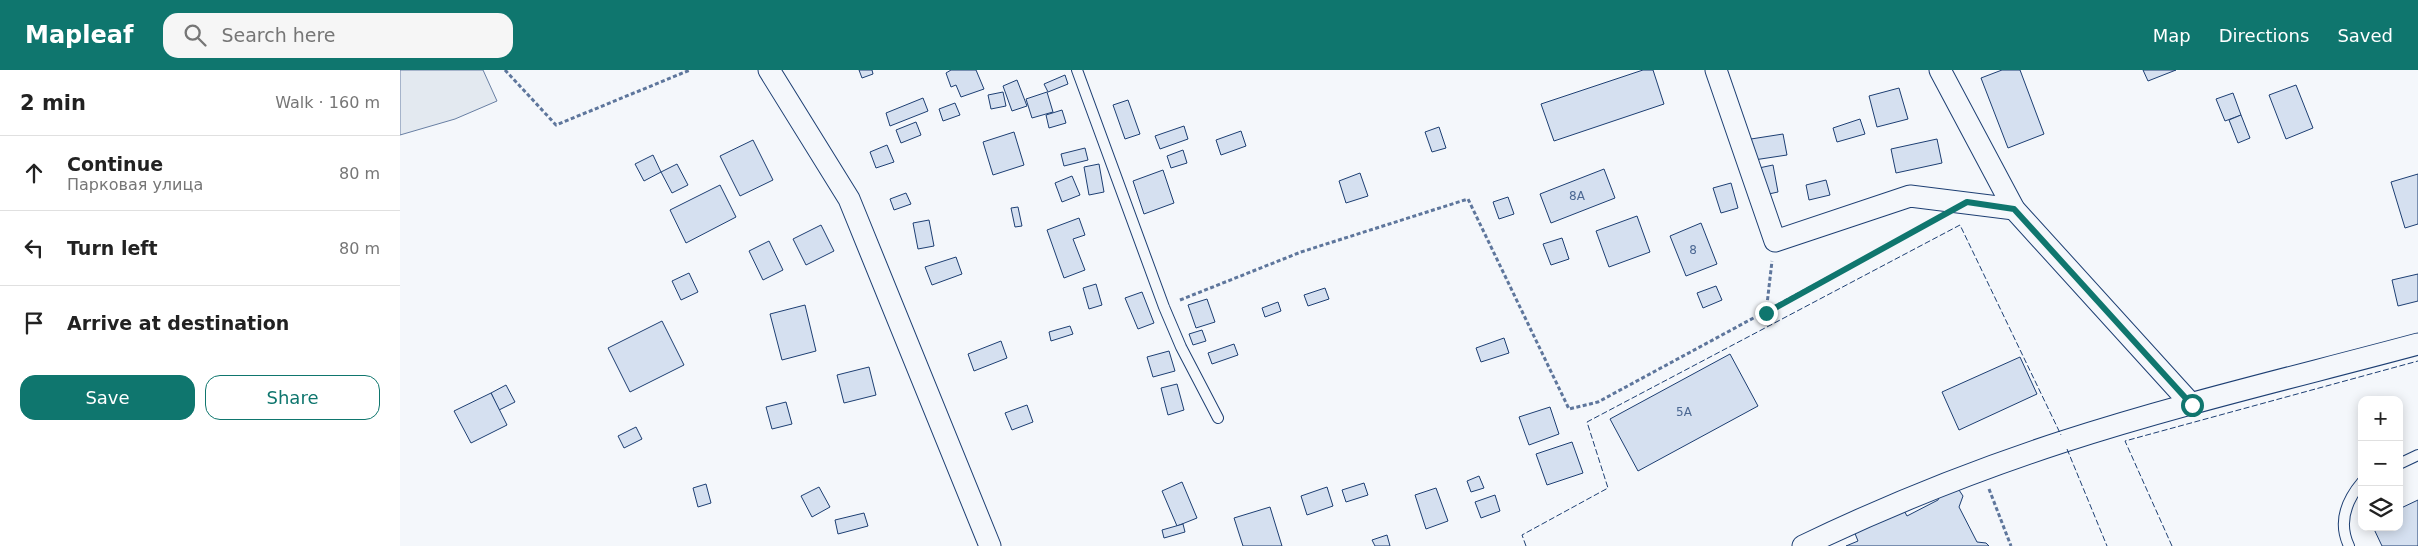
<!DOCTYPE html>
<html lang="en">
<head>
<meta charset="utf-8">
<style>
  :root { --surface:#fff; --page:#f6f6f6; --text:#222; --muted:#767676; --line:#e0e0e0; --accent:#0f766e }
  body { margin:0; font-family:"DejaVu Sans",sans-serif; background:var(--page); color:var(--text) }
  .controls { position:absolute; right:15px; bottom:15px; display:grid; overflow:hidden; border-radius:10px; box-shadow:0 2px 12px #0003 }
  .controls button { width:45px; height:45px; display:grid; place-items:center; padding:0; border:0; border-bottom:1px solid var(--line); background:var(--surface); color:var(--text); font:25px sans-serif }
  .stop { position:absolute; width:15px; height:15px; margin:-11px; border:4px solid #0f766e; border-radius:50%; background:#fff }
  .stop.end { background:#0f766e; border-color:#fff; box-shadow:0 1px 5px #0008 }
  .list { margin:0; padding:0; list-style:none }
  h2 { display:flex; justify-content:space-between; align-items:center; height:65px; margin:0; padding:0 20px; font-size:21px }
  h2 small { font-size:16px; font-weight:400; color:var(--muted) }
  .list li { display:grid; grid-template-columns:32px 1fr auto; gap:15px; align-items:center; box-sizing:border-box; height:75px; padding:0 20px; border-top:1px solid var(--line) }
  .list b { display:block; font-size:19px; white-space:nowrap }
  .list p { margin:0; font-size:16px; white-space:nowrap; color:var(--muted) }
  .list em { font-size:16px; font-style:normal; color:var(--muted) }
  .actions { display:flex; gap:10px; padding:15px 20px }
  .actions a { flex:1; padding:11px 0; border:1px solid var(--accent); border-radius:15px; text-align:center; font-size:18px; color:var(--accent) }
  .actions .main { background:var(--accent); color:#fff }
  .icon { flex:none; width:28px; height:28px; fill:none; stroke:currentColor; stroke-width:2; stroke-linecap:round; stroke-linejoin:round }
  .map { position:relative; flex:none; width:2018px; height:476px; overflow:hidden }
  header { display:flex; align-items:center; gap:30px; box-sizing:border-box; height:70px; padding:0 25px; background:var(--accent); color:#fff }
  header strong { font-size:24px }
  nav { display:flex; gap:28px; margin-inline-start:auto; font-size:18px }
  .search { width:350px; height:45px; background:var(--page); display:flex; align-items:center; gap:12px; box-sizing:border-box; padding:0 18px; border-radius:15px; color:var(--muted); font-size:19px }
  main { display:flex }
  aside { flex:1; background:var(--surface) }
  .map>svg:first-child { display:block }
  .green { fill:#e3e9f0; stroke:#687fa3 }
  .building { fill:#d5e0f0; stroke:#1d3f73 }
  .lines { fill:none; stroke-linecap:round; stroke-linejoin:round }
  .service-casing { stroke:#1d3f73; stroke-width:12 }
  .minor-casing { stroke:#1d3f73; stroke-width:23 }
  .path { stroke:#5e769c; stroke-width:3; stroke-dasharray:4 2.5; stroke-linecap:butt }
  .service { stroke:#f4f7fb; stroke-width:10 }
  .minor { stroke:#f4f7fb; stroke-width:21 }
  .fence { stroke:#1d3f73; stroke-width:1; stroke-dasharray:6 2.5; stroke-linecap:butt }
  .route { stroke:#0f766e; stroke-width:6 }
  .labels { text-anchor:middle; stroke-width:4; stroke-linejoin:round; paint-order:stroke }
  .number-label { font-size:12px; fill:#4b6792 }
</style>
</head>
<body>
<header>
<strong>Mapleaf</strong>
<div class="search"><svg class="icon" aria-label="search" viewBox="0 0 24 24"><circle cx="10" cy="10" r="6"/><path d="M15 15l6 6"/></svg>Search here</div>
<nav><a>Map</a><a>Directions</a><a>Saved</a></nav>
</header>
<main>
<aside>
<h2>2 min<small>Walk · 160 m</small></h2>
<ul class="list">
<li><svg class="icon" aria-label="ahead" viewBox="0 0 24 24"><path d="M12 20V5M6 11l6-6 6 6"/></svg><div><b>Continue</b><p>Парковая улица</p></div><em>80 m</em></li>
<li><svg class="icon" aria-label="left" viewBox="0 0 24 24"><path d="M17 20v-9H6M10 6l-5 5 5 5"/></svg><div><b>Turn left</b></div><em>80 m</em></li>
<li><svg class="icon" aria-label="arrive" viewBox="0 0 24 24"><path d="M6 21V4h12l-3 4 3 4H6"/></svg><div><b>Arrive at destination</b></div></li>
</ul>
<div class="actions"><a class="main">Save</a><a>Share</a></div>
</aside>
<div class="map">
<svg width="2018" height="476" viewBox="0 0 2018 476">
  <rect width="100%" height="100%" fill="#f4f7fb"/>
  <!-- green -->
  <polygon class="green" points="0,0 83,0 97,31 55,49 0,65"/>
  <!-- building -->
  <g class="building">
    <polygon points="459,0 472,0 473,4 462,8"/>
    <polygon points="576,0 584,19 561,27 556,15 551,17 546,3 551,0"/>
    <polygon points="1243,0 1253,0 1264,34 1154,71 1141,34"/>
    <polygon points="1602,0 1620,0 1644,64 1608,78 1581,8"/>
    <polygon points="1743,0 1776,0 1748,11"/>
    <polygon points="665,5 668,14 648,22 644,14"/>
    <polygon points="617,10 627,36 612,41 603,16"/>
    <polygon points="1896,15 1913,58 1886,69 1869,25"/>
    <polygon points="1499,18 1508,49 1477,57 1469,26"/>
    <polygon points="603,22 606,36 591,39 588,25"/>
    <polygon points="647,22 653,42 632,48 626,29"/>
    <polygon points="1833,23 1841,45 1825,51 1816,29"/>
    <polygon points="523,28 528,41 490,56 486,43"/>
    <polygon points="728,30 740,64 725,69 713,35"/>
    <polygon points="555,33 560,45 543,51 539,39"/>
    <polygon points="662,40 666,53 649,58 646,45"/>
    <polygon points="1841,45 1850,68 1838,73 1829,50"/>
    <polygon points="1460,49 1465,64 1437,72 1433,58"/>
    <polygon points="516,52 521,65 501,73 496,60"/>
    <polygon points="784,56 788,69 760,79 755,66"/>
    <polygon points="1039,57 1046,78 1032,82 1025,62"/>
    <polygon points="841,61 846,76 821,85 816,70"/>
    <polygon points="614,62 624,95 593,105 583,72"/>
    <polygon points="1383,64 1387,85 1354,90 1351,69"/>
    <polygon points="1537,69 1542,93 1496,103 1491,79"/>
    <polygon points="353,70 373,110 340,126 320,86"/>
    <polygon points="487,75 494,92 476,98 470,82"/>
    <polygon points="685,78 688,90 664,96 661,84"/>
    <polygon points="783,80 787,93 771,98 767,86"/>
    <polygon points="253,85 261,102 244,111 235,94"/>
    <polygon points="277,94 288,115 272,123 261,102"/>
    <polygon points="699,94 704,122 689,125 684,97"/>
    <polygon points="1373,95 1378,122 1364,125 1359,98"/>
    <polygon points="1204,99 1215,128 1151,153 1140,124"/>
    <polygon points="763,100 774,133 744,144 733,111"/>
    <polygon points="960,103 968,126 946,133 939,111"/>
    <polygon points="2018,104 2018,154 2005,158 1991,112"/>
    <polygon points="672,106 680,125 662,132 655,113"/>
    <polygon points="1426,110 1430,125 1409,130 1406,115"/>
    <polygon points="1331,113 1338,138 1321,143 1313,118"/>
    <polygon points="320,115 336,147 286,173 270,140"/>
    <polygon points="506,123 511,134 494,140 490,129"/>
    <polygon points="1108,127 1114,144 1099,149 1093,132"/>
    <polygon points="618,137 622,156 615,157 611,138"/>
    <polygon points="1237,146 1250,182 1209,197 1196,161"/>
    <polygon points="679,148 685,165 673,169 685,200 664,208 647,160"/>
    <polygon points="529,150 534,176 518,179 513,153"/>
    <polygon points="1301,153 1317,194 1286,206 1270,166"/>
    <polygon points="421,155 434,181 406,195 393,169"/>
    <polygon points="1162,168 1169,189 1151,195 1143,174"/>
    <polygon points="369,171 383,200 363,210 349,181"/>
    <polygon points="556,187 562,204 532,215 525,197"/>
    <polygon points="289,203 298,222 281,230 272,211"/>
    <polygon points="2018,204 2018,231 1998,236 1992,210"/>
    <polygon points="696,214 702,235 689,239 683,218"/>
    <polygon points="1316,216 1322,230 1303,238 1297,223"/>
    <polygon points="925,218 929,229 908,236 904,225"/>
    <polygon points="742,222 754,253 738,259 725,228"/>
    <polygon points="807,229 815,252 796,258 788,235"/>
    <polygon points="878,232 881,241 865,247 862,238"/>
    <polygon points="405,235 416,281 382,290 370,244"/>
    <polygon points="262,251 284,295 230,322 208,278"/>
    <polygon points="670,256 673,264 651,271 649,262"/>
    <polygon points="802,260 806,271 793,275 789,264"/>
    <polygon points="1104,268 1109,283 1081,292 1076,278"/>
    <polygon points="601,271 607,288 574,301 568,284"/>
    <polygon points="834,274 838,285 812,294 808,283"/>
    <polygon points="769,281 775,301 753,307 747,287"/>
    <polygon points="1330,284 1358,336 1238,401 1210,349"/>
    <polygon points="1620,287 1637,324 1559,360 1542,322"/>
    <polygon points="469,297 476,325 444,333 437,305"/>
    <polygon points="777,314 784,340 768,345 761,318"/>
    <polygon points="106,315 115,332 99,340 91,323"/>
    <polygon points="91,323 107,355 71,373 54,341"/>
    <polygon points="386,332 392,354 372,359 366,337"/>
    <polygon points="627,335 633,352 612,360 605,343"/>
    <polygon points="1150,337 1159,364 1129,375 1119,347"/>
    <polygon points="236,357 242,369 224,378 218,366"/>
    <polygon points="1172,372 1183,403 1147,415 1136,384"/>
    <polygon points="1079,406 1084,418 1071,422 1067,411"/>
    <polygon points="782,412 797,448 777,456 762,421"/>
    <polygon points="964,413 968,425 946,432 942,420"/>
    <polygon points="306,414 311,433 298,437 293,418"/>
    <polygon points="419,417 430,437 412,447 401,426"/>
    <polygon points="927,417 933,436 907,445 901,426"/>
    <polygon points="1557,417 1563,426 1559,437 1577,472 1586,473 1589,476 1446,476 1458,471 1454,461 1501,435 1507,446 1538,430 1541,423"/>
    <polygon points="1036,418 1048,451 1026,459 1015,425"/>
    <polygon points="1095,425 1100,441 1081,448 1075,432"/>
    <polygon points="2018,430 2018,476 1982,476 1973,457 1999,457 1999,439"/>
    <polygon points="870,437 882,476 843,476 834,448"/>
    <polygon points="464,443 468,456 438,464 435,450"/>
    <polygon points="783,454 785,462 764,468 762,460"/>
    <polygon points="987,465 990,476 975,476 972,470"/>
  </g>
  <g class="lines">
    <defs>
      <g id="service">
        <polyline points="677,0 764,237 781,277 818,348"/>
        <polyline points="1999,394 2018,385"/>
        <path d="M1949 476C1938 453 1946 431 1962 412"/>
      </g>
      <g id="minor">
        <polyline points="369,0 449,129 590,476"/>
        <polyline points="1316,0 1375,171 1510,126 1614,139"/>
        <polyline points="1540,0 1614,139 1792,335"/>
        <path d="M1403 476C1486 436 1573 401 1662 372 1779 334 1899 306 2018 274"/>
      </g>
    </defs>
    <!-- service casing -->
    <use href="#service" class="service-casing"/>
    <!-- minor casing -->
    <use href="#minor" class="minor-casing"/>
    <!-- path -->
    <g class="path">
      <polyline points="105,0 156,55 290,0"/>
      <polyline points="780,230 901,182 1068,129 1169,339 1198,332 1531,152"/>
      <polyline points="1366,243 1372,191"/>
      <polyline points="1589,419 1611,476"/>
    </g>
    <!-- service -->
    <use href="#service" class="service"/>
    <!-- minor -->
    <use href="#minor" class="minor"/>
    <!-- fence -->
    <g class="fence">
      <polyline points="1667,379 1707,476"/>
      <polyline points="1126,476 1122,465 1208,418 1187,352 1560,155 1661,365"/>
      <polyline points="1772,476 1725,371 2018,291"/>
    </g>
  </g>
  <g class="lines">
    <!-- route -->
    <polyline class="route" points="1366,243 1567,132 1614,139 1792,335"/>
  </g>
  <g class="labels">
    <!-- number labels -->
    <g class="number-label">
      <text x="1177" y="130">8А</text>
      <text x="1293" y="184">8</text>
      <text x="1284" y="346">5А</text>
    </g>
  </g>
</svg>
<div class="controls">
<button>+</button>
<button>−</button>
<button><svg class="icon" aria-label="layers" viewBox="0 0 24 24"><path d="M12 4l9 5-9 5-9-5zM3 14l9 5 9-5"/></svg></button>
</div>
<div class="stop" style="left:1792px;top:335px"></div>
<div class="stop end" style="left:1366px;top:243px"></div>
</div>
</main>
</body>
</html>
